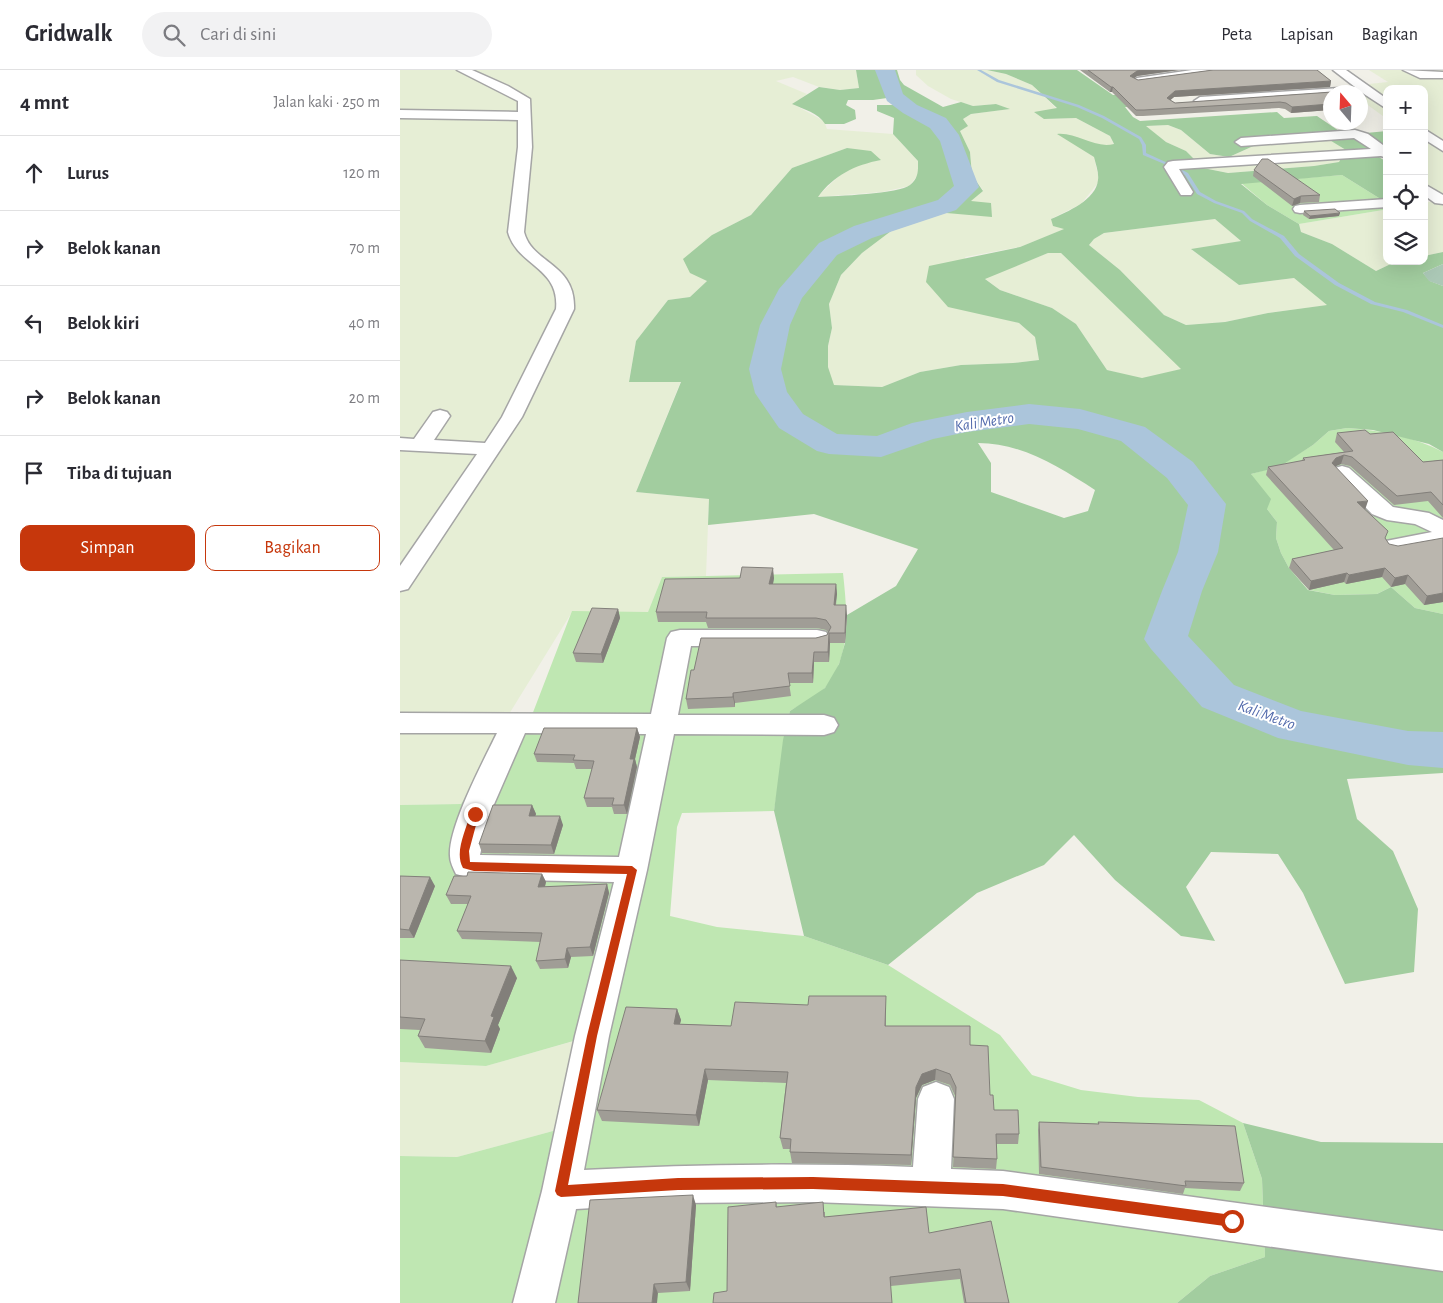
<!DOCTYPE html>
<html lang="id">
<head>
<meta charset="utf-8">
<style>
  :root { --surface:#fff; --page:#f2f2f3; --text:#2b2b33; --muted:#7c7c81; --line:#e1e1e2; --accent:#c6370c }
  body { margin:0; font-family:"Alegreya Sans",sans-serif; background:var(--page); color:var(--text) }
  .controls { position:absolute; right:15px; top:15px; display:grid; overflow:hidden; border-radius:10px; box-shadow:0 5px 20px #0002 }
  .controls button { width:45px; height:45px; display:grid; place-items:center; padding:0; border:0; border-bottom:1px solid var(--line); background:var(--surface); color:var(--text); font:25px sans-serif }
  .compass { position:absolute; left:923px; top:15px; width:45px; height:45px; border-radius:50%; background:var(--surface); box-shadow:0 5px 20px #0002; rotate:341deg }
  .stop { position:absolute; width:15px; height:15px; margin:-11px; border:4px solid #c6370c; border-radius:50%; background:#fff }
  .stop.end { background:#c6370c; border-color:#fff; box-shadow:0 1px 5px #0008 }
  .list { margin:0; padding:0; list-style:none }
  h2 { display:flex; justify-content:space-between; align-items:center; height:65px; margin:0; padding:0 20px; font-size:21px }
  h2 small { font-size:16px; font-weight:400; color:var(--muted) }
  .list li { display:grid; grid-template-columns:32px 1fr auto; gap:15px; align-items:center; box-sizing:border-box; height:75px; padding:0 20px; border-top:1px solid var(--line) }
  .list b { display:block; font-size:19px; white-space:nowrap }
  .list em { font-size:16px; font-style:normal; color:var(--muted) }
  .actions { display:flex; gap:10px; padding:15px 20px }
  .actions a { flex:1; padding:11px 0; border:1px solid var(--accent); border-radius:10px; text-align:center; font-size:18px; color:var(--accent) }
  .actions .main { background:var(--accent); color:#fff }
  .icon { flex:none; width:28px; height:28px; fill:none; stroke:currentColor; stroke-width:2; stroke-linecap:round; stroke-linejoin:round }
  .map { position:relative; flex:none; width:1043px; height:1233px; overflow:hidden }
  header { display:flex; align-items:center; gap:30px; box-sizing:border-box; height:70px; padding:0 25px; background:var(--surface); border-bottom:1px solid var(--line) }
  header strong { font-size:24px }
  nav { display:flex; gap:28px; margin-inline-start:auto; font-size:18px }
  .search { width:350px; height:45px; background:var(--page); display:flex; align-items:center; gap:12px; box-sizing:border-box; padding:0 18px; border-radius:28px; color:var(--muted); font-size:19px }
  main { display:flex }
  aside { flex:1; background:var(--surface) }
  .map>svg:first-child { display:block }
  .farmland { fill:#e6eed5 }
  .grass { fill:#bfe7b2 }
  .forest { fill:#a2cd9f; fill-rule:evenodd }
  .cemetery { fill:#abc8b6 }
  .lines { fill:none; stroke-linecap:round; stroke-linejoin:round }
  .stream { fill:#abc5db; fill-rule:evenodd }
  .river { fill:#abc5db; fill-rule:evenodd }
  .minor-casing { stroke:#a5a5a5; stroke-width:3 }
  .minor { fill:#fff; fill-rule:evenodd }
  .wall { fill:#a09d96 }
  .shaded-wall { fill:#827f7a }
  .building { fill:#bab6ae; stroke:#827f7a }
  .route { fill:#c6370c }
  .labels { text-anchor:middle; stroke-width:4; stroke-linejoin:round; paint-order:stroke }
  .far-water-label { font-size:16px; font-style:italic; fill:#526aac; stroke:#fff }
</style>
</head>
<body>
<header>
<strong>Gridwalk</strong>
<div class="search"><svg class="icon" aria-label="search" viewBox="0 0 24 24"><circle cx="10" cy="10" r="6"/><path d="M15 15l6 6"/></svg>Cari di sini</div>
<nav><a>Peta</a><a>Lapisan</a><a>Bagikan</a></nav>
</header>
<main>
<aside>
<h2>4 mnt<small>Jalan kaki · 250 m</small></h2>
<ul class="list">
<li><svg class="icon" aria-label="ahead" viewBox="0 0 24 24"><path d="M12 20V5M6 11l6-6 6 6"/></svg><div><b>Lurus</b></div><em>120 m</em></li>
<li><svg class="icon" aria-label="right" viewBox="0 0 24 24"><path d="M7 20v-9h11M14 6l5 5-5 5"/></svg><div><b>Belok kanan</b></div><em>70 m</em></li>
<li><svg class="icon" aria-label="left" viewBox="0 0 24 24"><path d="M17 20v-9H6M10 6l-5 5 5 5"/></svg><div><b>Belok kiri</b></div><em>40 m</em></li>
<li><svg class="icon" aria-label="right" viewBox="0 0 24 24"><path d="M7 20v-9h11M14 6l5 5-5 5"/></svg><div><b>Belok kanan</b></div><em>20 m</em></li>
<li><svg class="icon" aria-label="arrive" viewBox="0 0 24 24"><path d="M6 21V4h12l-3 4 3 4H6"/></svg><div><b>Tiba di tujuan</b></div></li>
</ul>
<div class="actions"><a class="main">Simpan</a><a>Bagikan</a></div>
</aside>
<div class="map">
<svg width="1043" height="1233" viewBox="0 0 1043 1233">
  <rect width="100%" height="100%" fill="#f1f0e8"/>
  <!-- farmland -->
  <g class="farmland">
    <polygon points="0,0 456,0 459,18 440,20 419,17 393,7 376,11 407,24 393,34 424,51 427,59 493,64 518,91 518,105 509,116 482,122 417,127 439,106 459,94 480,90 447,78 392,98 351,145 312,165 307,211 290,227 268,230 236,271 229,311 281,311 236,422 309,429 306,506 262,507 248,542 172,542 101,657 83,699 61,734 0,735"/>
    <polygon points="516,0 587,0 606,4 632,15 657,39 644,49 676,48 710,66 714,75 700,76 695,73 680,78 694,87 698,105 698,113 681,134 651,149 665,159 620,177 565,187 585,244 619,253 635,267 639,290 613,293 561,295 520,302 482,317 433,315 428,297 428,276 432,258 429,234 441,205 462,183 511,146 535,142 582,145 571,131 583,120 572,105 570,82 560,61 563,49 571,44 609,39 596,34 573,36 551,29 528,16 516,5"/>
    <polygon points="969,0 1043,0 1043,182 1024,186 1024,132 1037,132 1024,122 1024,19 987,19 987,49 961,30 961,22 948,22 940,17 988,12"/>
    <polygon points="768,55 781,60 810,84 829,87 860,73 923,66 946,79 939,92 914,96 828,103 803,98 786,81 766,72 745,56"/>
    <polygon points="987,135 987,191 997,191 976,201 932,174 901,162 899,154 983,140"/>
    <polygon points="815,149 841,171 792,180 839,215 894,208 928,235 868,243 825,252 786,255 764,245 720,200 689,175 694,169 704,163"/>
    <polygon points="648,183 661,183 782,299 742,309 707,300 676,254 652,238 600,220 584,208"/>
    <polygon points="192,966 175,1055 57,1087 0,1086 0,992 86,996"/>
  </g>
  <!-- grass -->
  <g class="grass">
    <polygon points="942,105 987,133 983,140 899,154 867,135 841,113"/>
    <path d="M947 358C979 360 1015 367 1043 382V544L1015 538 991 517 977 524 935 525 909 520 889 498 881 483 876 468 877 452 867 439 851 404 879 396 913 375 929 361Z"/>
    <path d="M443 503C447 542 452 584 426 617 418 627 401 634 390 641L374 741 282 743 277 757 270 846 317 857 404 866 488 895 600 965 632 1005 681 1020 738 1027 799 1030 843 1053 862 1109 865 1187 810 1206 777 1233H0V1086L57 1087 175 1055 191 966 86 996 0 992V735L61 734 83 699 127 658 172 541 248 542 262 507Z"/>
  </g>
  <!-- forest -->
  <g class="forest">
    <path d="M456 0H497L500 10 504 15 543 37 561 32 573 36 596 34 610 39 571 44 563 49 568 56 560 61 570 82 572 105 583 121 571 131 591 133 592 147 535 142 511 146 462 183 441 205 429 234 432 258 428 276V297L434 315 482 317 520 302 561 295 613 293 639 290 635 267 619 253 548 237 526 212 529 196 620 177 664 159 653 156 651 149C667 142 696 130 698 110 699 103 696 95 694 87L657 64C677 62 694 79 714 74L710 66 676 48 644 49 634 42 657 38 632 15 606 4 587 0H677L713 25H734L745 37H725L733 47 740 51 877 42 884 48 917 46 945 65 987 61V78L966 79 987 92V133L942 105 841 114 867 135 899 154 901 162 932 174 976 201 997 191H1024V186L1043 182V194L1023 203 1030 211 1043 216V382L1029 374 973 360 947 358 929 361 913 375 879 397 851 404 871 429 867 439 877 452 876 468 881 483 889 498 908 520 935 525 977 524 991 517 1015 538 1043 544V703L947 709 957 749 993 781 1018 839 1014 902 945 914 903 823 878 784 811 782 786 817 815 871 781 866 715 810 674 765 644 795 577 823 488 895 404 866 374 741 383 670 390 641 425 618 439 594 445 573 447 545 496 516 518 479 414 444 308 455 309 429 236 422 281 312H229L236 271 268 230 290 227 307 211 290 203 283 189 312 165 351 145 392 98 447 78 471 81 481 90C455 95 434 105 418 127 435 126 500 124 510 115 519 108 518 100 518 91L493 64 494 48 477 41V35H504L494 27 473 30H448L446 35 455 40 456 49 444 54H425C419 43 403 39 392 34L419 17 440 20 459 18ZM768 55 781 60 810 84 829 87 860 73 923 66 946 80 939 92 914 96 828 103 803 98 786 81 766 72 746 56ZM815 149 841 171 791 179 839 215 894 208 927 235 868 243 825 252 786 255 764 245 720 200 689 175 694 169 704 163ZM648 183H661L781 299 742 308 707 300 676 254 652 238 600 220 585 209ZM578 373C622 373 659 397 695 420L688 441 664 448 591 422V393Z"/>
    <polygon points="843,1053 921,1072 1043,1073 1043,1233 777,1233 810,1206 865,1187 862,1109"/>
  </g>
  <!-- cemetery -->
  <polygon class="cemetery" points="1043,194 1043,216 1029,211 1023,203"/>
  <g class="lines">
    <!-- stream -->
    <g class="stream">
      <polygon points="577,0 581,0 599,10 679,35 704,46 741,67 746,75 746,83 772,95 769,96 743,85 742,75 739,69 702,48 677,37 597,12"/>
      <polygon points="773,96 775,96 788,103 800,122 816,131 844,141 852,149 884,166 899,184 939,213 975,232 1007,240 1043,255 1043,258 1003,242 971,234 935,215 895,186 880,168 850,151 842,143 814,133 797,124 785,105 773,98"/>
    </g>
    <!-- river -->
    <polygon class="river" points="475,0 495,0 503,24 517,35 546,48 559,65 579,117 556,140 472,168 437,185 402,228 390,255 381,299 387,322 403,344 437,364 477,366 512,353 567,342 629,334 680,339 745,357 793,392 826,434 818,482 802,521 788,566 834,615 901,641 1008,661 1043,662 1043,698 1008,695 878,668 802,637 751,579 744,569 762,521 778,482 788,435 767,408 721,371 678,359 629,354 567,362 533,369 481,387 429,384 417,381 379,358 355,323 349,299 360,255 379,219 419,173 454,156 538,130 554,116 540,71 530,58 503,43 487,31"/>
    <defs>
      <g id="minor">
        <path d="M57 0H72L108 16 130 29 132 77 124 162C132 194 176 193 174 239L122 347 8 519 0 521V496L77 384 0 380V368L14 369 33 342 40 340 47 342 50 346 34 370 85 373 102 347 156 239C160 197 117 196 108 162L118 77V50L0 48V40L118 42V31Z"/>
        <polygon points="792,0 823,0 817,3 737,14 731,11 737,8"/>
        <polygon points="933,0 946,0 987,29 987,39 961,22 931,22 931,26 800,35 794,31 800,27 955,17"/>
        <polygon points="1003,0 1043,2 1043,8 1020,8"/>
        <polygon points="1024,59 1043,71 1043,81 1024,69"/>
        <polygon points="955,60 968,64 987,78 987,88 981,86 779,99 793,122 791,125 781,125 764,97 768,92 773,91 971,79 954,68 841,76 835,72 841,68"/>
        <polygon points="1024,114 1043,125 1043,134 1035,133 1024,125"/>
        <polygon points="987,129 987,137 900,143 895,142 893,139 895,136 900,135"/>
        <polygon points="942,396 949,398 993,437 1029,443 1043,450 1043,474 994,483 986,481 983,476 986,471 1032,462 1015,454 987,450 972,444 931,402 935,398"/>
        <path d="M280 560H417L426 562 430 568 426 574 417 576H291L278 645H424L434 648 438 655 434 662 424 665 274 664 247 800 209 966 184 1100C294 1094 403 1093 513 1097L518 1029 523 1017 536 1012 549 1017 554 1029 551 1099 603 1101 1043 1161V1201L603 1139 413 1132 278 1133 176 1139 155 1233H113L142 1121 175 966 214 812 74 809 56 804C53 798 50 792 50 786 48 757 84 690 97 663H0V643L251 644 267 568 271 562ZM125 663 246 664 219 787 80 785 88 748Z"/>
      </g>
    </defs>
    <!-- minor casing -->
    <use href="#minor" class="minor-casing"/>
    <!-- minor -->
    <use href="#minor" class="minor"/>
  </g>
  <!-- wall -->
  <g class="wall">
    <polygon points="680,0 779,0 737,6 734,8 738,10 813,0 917,0 931,11 930,17 774,27 770,30 775,33 932,22 934,18 942,18 949,22 930,22 930,40 891,43 885,39 879,38 743,46 736,46 712,22 710,22"/>
    <polygon points="854,100 920,125 919,132 900,133 892,136 853,106"/>
    <polygon points="904,141 939,146 909,149 903,145"/>
    <polygon points="937,363 970,364 1023,392 1043,390 1043,448 1028,431 994,435 950,396 941,394 935,396 989,474 1043,532 1024,535 1005,514 991,517 982,507 946,514 944,512 909,520 889,498 892,489 934,480 866,405 868,397 902,391 903,388 944,382 935,372"/>
    <polygon points="374,508 373,514 436,514 437,524 436,535 447,545 445,573 430,573 429,592 414,592 413,613 389,613 391,626 335,633 335,637 288,639 286,629 294,600 427,565 428,562 426,560 417,558 308,558 306,552 258,552 256,542"/>
    <polygon points="218,539 220,548 203,593 176,592 173,583"/>
    <polygon points="237,658 240,667 235,689 237,697 227,744 214,744 212,737 187,737 184,728 192,699 176,699 174,693 137,692 134,684"/>
    <polygon points="132,735 136,744 135,746 163,755 154,784 82,783 79,774"/>
    <polygon points="142,804 146,812 145,817 207,814 209,823 193,886 171,887 168,898 140,899 136,891 141,872 62,869 57,861 68,834 51,834 46,825 67,806"/>
    <polygon points="0,806 35,816 14,868 0,868"/>
    <polygon points="0,890 117,908 98,955 100,959 91,983 25,978 18,966 20,960 0,959"/>
    <polygon points="486,938 486,956 570,975 590,1025 594,1040 619,1064 618,1074 596,1074 597,1089 596,1099 553,1097 556,1028 550,1015 535,1010 522,1015 516,1028 511,1095 392,1093 390,1082 390,1079 383,1079 380,1068 386,1013 308,1010 299,1056 202,1051 197,1040 277,939 281,950 280,954 331,956"/>
    <polygon points="639,1052 698,1054 698,1052 844,1113 840,1121 785,1118 783,1124 639,1104 638,1060"/>
    <polygon points="190,1130 296,1135 290,1221 258,1223"/>
    <polygon points="376,1132 377,1137 425,1142 425,1147 529,1163 609,1233 564,1233 560,1209 491,1216 327,1221"/>
  </g>
  <!-- shaded-wall -->
  <g class="shaded-wall">
    <polygon points="742,0 779,0 737,6 729,12 730,6 737,1"/>
    <polygon points="931,11 930,17 774,27 766,34 767,28 775,21"/>
    <polygon points="711,17 713,17 712,22 710,22"/>
    <polygon points="930,34 930,40 891,43 892,37"/>
    <polygon points="901,126 900,133 892,136 894,129"/>
    <polygon points="940,143 939,146 909,149 910,146"/>
    <polygon points="944,385 941,394 934,397 932,393 936,388"/>
    <polygon points="968,431 965,440 957,432"/>
    <polygon points="373,498 374,508 371,524 369,514"/>
    <polygon points="985,498 982,507 946,514 949,505"/>
    <polygon points="947,503 944,512 909,520 911,511"/>
    <polygon points="1008,505 1005,514 991,517 995,508"/>
    <polygon points="436,514 437,524 434,545 434,535"/>
    <polygon points="1043,523 1043,532 1024,535 1027,526"/>
    <polygon points="446,535 447,545 445,573 445,563"/>
    <polygon points="218,539 220,548 203,593 201,584"/>
    <polygon points="429,563 430,573 429,592 428,582"/>
    <polygon points="414,582 414,592 413,613 412,603"/>
    <polygon points="333,623 335,633 335,637 333,627"/>
    <polygon points="237,658 240,667 235,689 237,697 227,744 224,735 230,689"/>
    <polygon points="132,735 136,744 132,755 129,746"/>
    <polygon points="160,746 163,755 154,784 151,775"/>
    <polygon points="142,804 146,812 142,826 138,817"/>
    <polygon points="30,807 35,816 14,868 9,860"/>
    <polygon points="207,814 209,823 193,886 190,877"/>
    <polygon points="167,878 171,887 168,898 165,889"/>
    <polygon points="111,896 117,908 98,955 100,959 91,983 85,971 91,946"/>
    <polygon points="277,939 281,950 277,965 274,954"/>
    <polygon points="305,999 308,1010 299,1056 296,1045"/>
    <polygon points="536,999 535,1010 522,1015 516,1028 511,1095 511,1085 516,1017 522,1004"/>
    <polygon points="293,1125 296,1135 290,1221 286,1212"/>
    <polygon points="254,1214 258,1223 257,1233 252,1233"/>
  </g>
  <!-- building -->
  <g class="building">
    <polygon points="688,0 742,0 737,1 730,6 738,10 813,0 917,0 931,11 775,21 767,28 775,33 932,22 934,18 942,18 949,22 930,22 930,34 892,37 886,33 880,32 744,40 736,40 713,17 711,17"/>
    <polygon points="862,89 868,89 920,125 901,126 894,129 854,100"/>
    <polygon points="935,139 940,143 910,146 904,141"/>
    <polygon points="965,360 970,364 993,362 1023,392 1043,390 1043,435 1031,422 997,426 952,387 944,385 936,388 932,393 968,431 957,432 988,461 985,468 989,474 998,476 1043,468 1043,523 1027,526 1008,505 995,508 985,498 949,505 947,503 911,511 892,489 943,478 868,397 905,390 903,388 953,381 937,363"/>
    <polygon points="342,497 373,498 369,514 436,514 434,535 446,535 445,563 429,563 428,582 414,582 412,603 388,603 390,616 333,623 333,627 286,629 291,600 294,600 301,568 416,568 427,565 431,557 426,550 416,548 306,548 307,542 256,542 265,509 340,508"/>
    <polygon points="192,538 218,539 201,584 173,583"/>
    <polygon points="144,658 237,658 230,689 234,689 224,735 212,735 214,728 184,728 194,691 173,690 175,685 134,684"/>
    <polygon points="93,735 132,735 129,746 160,746 151,775 79,774"/>
    <polygon points="68,802 142,804 138,817 207,814 190,877 167,878 165,889 136,891 142,863 57,861 71,826 46,825 54,806 67,806"/>
    <polygon points="0,806 30,807 9,860 0,859"/>
    <polygon points="0,890 111,896 91,946 94,947 85,971 18,966 25,949 0,947"/>
    <polygon points="409,926 486,926 485,956 570,956 570,975 588,976 590,1025 593,1025 594,1040 618,1040 619,1064 596,1064 597,1089 553,1087 556,1017 550,1004 536,999 522,1004 516,1017 511,1085 390,1082 391,1069 380,1068 388,1002 305,999 296,1045 197,1040 226,937 277,939 274,954 331,956 335,932 408,935"/>
    <polygon points="639,1052 699,1054 698,1052 835,1056 844,1113 785,1111 786,1116 641,1097"/>
    <polygon points="293,1125 286,1212 254,1214 252,1233 178,1233 190,1130"/>
    <polygon points="376,1132 376,1137 423,1132 424,1147 526,1137 529,1163 591,1151 609,1233 566,1233 560,1199 490,1207 492,1233 313,1233 314,1223 327,1221 328,1137"/>
  </g>
  <!-- route -->
  <path class="route" d="M75 741 79 744 69 781 70 792 232 796 237 800 197 966 168 1115 278 1108 413 1107 603 1114 832 1145 836 1147 838 1151 836 1156 832 1157 603 1126 413 1119 278 1120 161 1127 157 1125 155 1121 187 966 227 804 74 801 63 798C54 782 66 761 70 744Z"/>
  <g class="labels">
    <!-- far-water labels -->
    <g class="far-water-label">
      <text transform="translate(584 351) rotate(-9)" y="6">Kali Metro</text>
      <text transform="translate(867 644) rotate(20)" y="6">Kali Metro</text>
    </g>
  </g>
</svg>
<div class="controls">
<button>+</button>
<button>−</button>
<button><svg class="icon" aria-label="locate" viewBox="0 0 24 24"><circle cx="12" cy="12" r="6"/><path d="M12 2v4M12 18v4M2 12h4M18 12h4"/></svg></button>
<button><svg class="icon" aria-label="layers" viewBox="0 0 24 24"><path d="M12 4l9 5-9 5-9-5zM3 14l9 5 9-5"/></svg></button>
</div>
<svg class="compass" viewBox="-18 -18 36 36"><path d="M0-13l5 13h-10z" fill="#e53935"/><path d="M0 13l5-13h-10z" fill="#7c7c81"/></svg>
<div class="stop" style="left:832px;top:1151px"></div>
<div class="stop end" style="left:75px;top:744px"></div>
</div>
</main>
</body>
</html>
